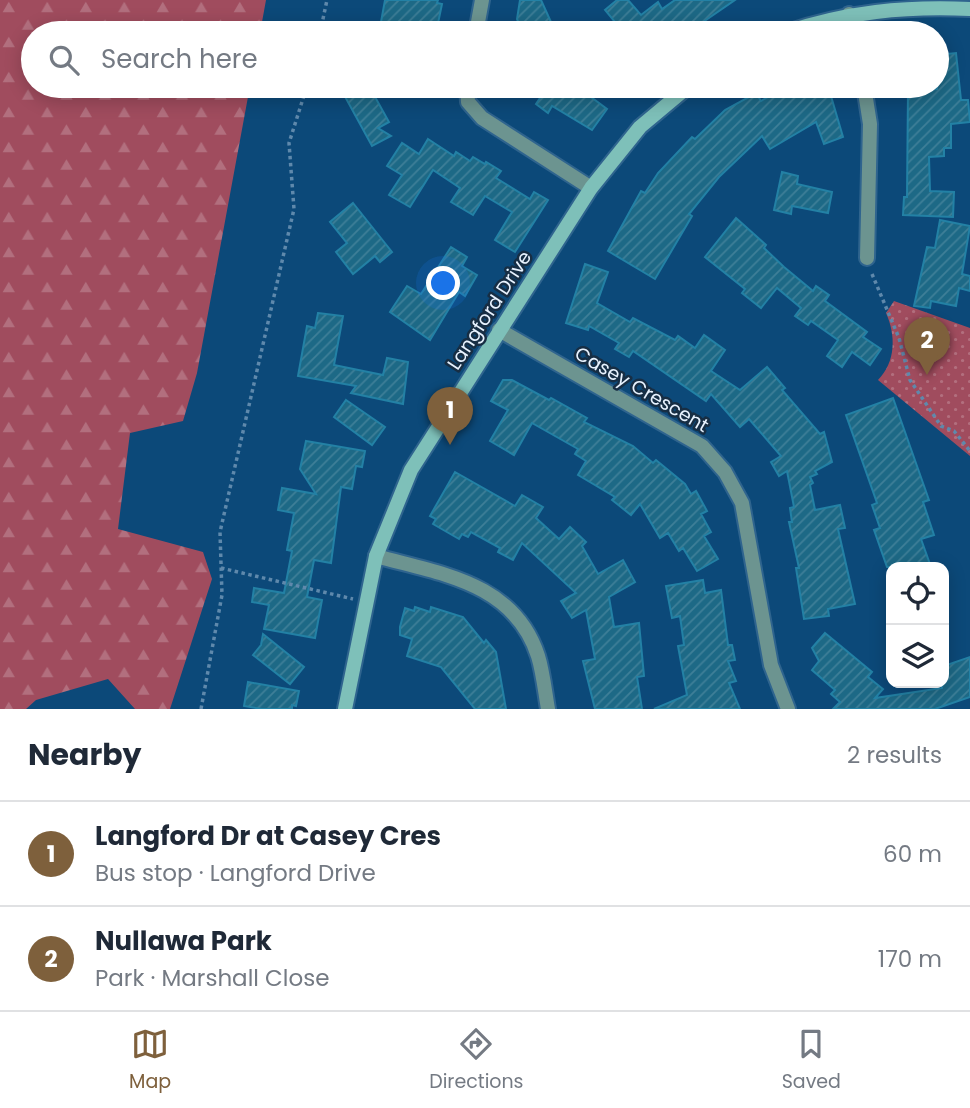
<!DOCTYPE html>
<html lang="en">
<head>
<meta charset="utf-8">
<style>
  :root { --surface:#fff; --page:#f2f2f3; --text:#1f2937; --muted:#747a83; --line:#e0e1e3; --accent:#7e603c }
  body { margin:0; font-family:Poppins,sans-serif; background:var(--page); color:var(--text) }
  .controls { position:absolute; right:21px; bottom:21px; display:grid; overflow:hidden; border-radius:14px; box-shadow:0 4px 18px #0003 }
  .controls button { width:63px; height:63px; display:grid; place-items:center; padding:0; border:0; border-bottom:2px solid var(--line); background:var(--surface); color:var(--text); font:35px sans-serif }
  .you { position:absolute; left:444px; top:284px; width:24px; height:24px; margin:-18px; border:5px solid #fff; border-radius:50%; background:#1a73e8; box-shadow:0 0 0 10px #1a73e833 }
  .badge { display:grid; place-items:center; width:46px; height:46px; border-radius:50%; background:var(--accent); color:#fff; font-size:23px; font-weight:700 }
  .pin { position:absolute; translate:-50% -58px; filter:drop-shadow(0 2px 4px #0008) }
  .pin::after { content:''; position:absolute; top:37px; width:24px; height:21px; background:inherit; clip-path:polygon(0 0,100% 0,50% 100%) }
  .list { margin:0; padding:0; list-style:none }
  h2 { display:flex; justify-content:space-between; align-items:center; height:91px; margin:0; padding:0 28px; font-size:30px }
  h2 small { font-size:23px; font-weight:400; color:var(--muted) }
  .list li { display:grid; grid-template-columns:46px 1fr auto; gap:21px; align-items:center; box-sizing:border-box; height:105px; padding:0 28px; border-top:2px solid var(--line) }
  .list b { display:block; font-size:26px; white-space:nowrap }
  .list p { margin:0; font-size:23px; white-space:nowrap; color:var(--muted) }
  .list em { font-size:23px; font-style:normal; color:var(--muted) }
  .icon { flex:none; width:38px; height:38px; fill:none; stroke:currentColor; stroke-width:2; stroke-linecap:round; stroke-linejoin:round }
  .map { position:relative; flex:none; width:970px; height:709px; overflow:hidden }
  .search { position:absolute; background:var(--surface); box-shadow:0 4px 18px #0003; left:21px; right:21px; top:21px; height:77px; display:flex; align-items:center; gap:18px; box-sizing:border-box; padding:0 24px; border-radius:38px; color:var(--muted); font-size:26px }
  .sheet { height:301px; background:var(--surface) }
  nav { display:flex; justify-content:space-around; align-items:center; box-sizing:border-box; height:98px; border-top:2px solid var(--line); background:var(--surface); font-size:19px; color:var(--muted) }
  nav a { display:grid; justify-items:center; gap:4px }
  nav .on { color:var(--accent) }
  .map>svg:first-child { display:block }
  .grass { fill:url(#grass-dots) }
  .forest { fill:url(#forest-firs) }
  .building { fill:url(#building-hatch); stroke:#2381a5; stroke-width:2 }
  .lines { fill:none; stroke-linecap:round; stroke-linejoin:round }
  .street-casing { stroke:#2f648e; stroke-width:18 }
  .secondary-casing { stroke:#2f648e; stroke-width:18 }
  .path { stroke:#5f89ac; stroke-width:3.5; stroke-dasharray:3.5 3.5; stroke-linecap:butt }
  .street { stroke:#6c9490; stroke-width:14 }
  .secondary { stroke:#7ec0b9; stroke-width:14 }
  .labels { text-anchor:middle; stroke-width:5; stroke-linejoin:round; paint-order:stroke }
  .street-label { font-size:19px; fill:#e8f3ff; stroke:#172e44 }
</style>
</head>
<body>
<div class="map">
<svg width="970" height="709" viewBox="0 0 970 709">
  <defs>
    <pattern id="grass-dots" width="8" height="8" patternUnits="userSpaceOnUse" patternTransform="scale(1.75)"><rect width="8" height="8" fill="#a04c5e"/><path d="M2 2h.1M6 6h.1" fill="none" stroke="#b26f7e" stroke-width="1.8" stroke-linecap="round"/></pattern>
    <pattern id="forest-firs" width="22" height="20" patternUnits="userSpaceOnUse" patternTransform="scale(1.75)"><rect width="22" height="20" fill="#a04c5e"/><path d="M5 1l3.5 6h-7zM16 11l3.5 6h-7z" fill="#b26f7e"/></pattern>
    <pattern id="building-hatch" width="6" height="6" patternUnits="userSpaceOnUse" patternTransform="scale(1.75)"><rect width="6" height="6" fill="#1d6986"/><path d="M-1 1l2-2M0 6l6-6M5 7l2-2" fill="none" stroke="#3e7f98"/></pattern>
  </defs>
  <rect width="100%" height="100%" fill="#0c4979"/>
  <!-- grass -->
  <path class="grass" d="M894 301 970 328V456L878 380C896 362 896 335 886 313Z"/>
  <!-- forest -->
  <polygon class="forest" points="0,0 266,0 260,33 33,33 33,86 250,86 197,373 183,421 130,433 118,529 203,552 212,579 170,709 135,709 108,679 36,700 26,709 0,709"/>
  <!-- building -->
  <g class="building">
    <polygon points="385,0 438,0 437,3 442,4 436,33 381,22"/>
    <polygon points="520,0 541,0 556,33 523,33 517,19"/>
    <polygon points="617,0 628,0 641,15 658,2 662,9 675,0 735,0 687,33 624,33 605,10"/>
    <polygon points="956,53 961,100 968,100 970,122 951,124 951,148 944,148 944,156 929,157 930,191 954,192 953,217 903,215 904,197 907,197 908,91 937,89 937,55"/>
    <polygon points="356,86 369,86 389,122 378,128 391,136 372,146 343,93"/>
    <polygon points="523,86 593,86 587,94 607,109 592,130 552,106 548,113 536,104 540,98"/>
    <polygon points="787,86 828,86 843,137 824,144 816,122 770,149 762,136 719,177 689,214 692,216 655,279 608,251 641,191 645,193 658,173 692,137 695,139 725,110 756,93 761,101"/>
    <polygon points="428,139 454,156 456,152 470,161 473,157 485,164 486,162 501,171 496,178 530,199 534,192 548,200 515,252 495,240 512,212 485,196 473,215 451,202 460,188 433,170 410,207 389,195 402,175 387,166 402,143 419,154"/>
    <polygon points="782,172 798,176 797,184 832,192 828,213 792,206 791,214 774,210"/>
    <polygon points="353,203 392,252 380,262 375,256 353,274 336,252 347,243 330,222"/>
    <polygon points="736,218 766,245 764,248 784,267 813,291 816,286 829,295 825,301 867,332 863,337 881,349 870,365 852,352 842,367 827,356 838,340 811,321 808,325 795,316 801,308 777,288 761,308 742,293 745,289 705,257"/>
    <polygon points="940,220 970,226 962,274 970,276 970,291 959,288 956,306 931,301 930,308 914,306 927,247 935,248"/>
    <polygon points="451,247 467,257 462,266 477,275 465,296 459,292 430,340 390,312 407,286 421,294"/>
    <polygon points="585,264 608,272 597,303 630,322 633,318 675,340 678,336 695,348 704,335 725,350 711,371 740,390 767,367 785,388 782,390 820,434 824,432 832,462 815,471 817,474 810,477 813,483 810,485 815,510 840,505 845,528 838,529 855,604 828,609 829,616 804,619 796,568 799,568 789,522 792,522 790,508 794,507 787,471 779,476 771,462 781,456 749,419 740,427 711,394 706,401 633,351 629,357 615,349 619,343 589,326 588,330 566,323"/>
    <polygon points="318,313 343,316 334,365 383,375 387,358 408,362 403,404 351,393 356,386 298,376 307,326 315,328"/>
    <polygon points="503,380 512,380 549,400 551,398 587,418 584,422 633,446 653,463 656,460 685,484 691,494 696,491 707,511 701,514 711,532 704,536 718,559 697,571 683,548 679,551 668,533 660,538 640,504 631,515 612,500 615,497 578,475 586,461 575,454 578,449 532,423 514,455 490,441 508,410 491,401"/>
    <polygon points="893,398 929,500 923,502 934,535 921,539 931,567 887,567 874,530 880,528 872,505 877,503 846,415"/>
    <polygon points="346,400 385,427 372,445 334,417"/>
    <polygon points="306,441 365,451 362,467 356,466 352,489 341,487 331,563 314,560 307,597 322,600 315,638 264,629 269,605 252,602 254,588 284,593 292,551 287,550 294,513 278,510 282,488 316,494 300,469"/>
    <polygon points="455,472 515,506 522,495 543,507 536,518 559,539 570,527 586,542 582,546 598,574 623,560 635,582 609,597 614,627 639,623 644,676 637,677 642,709 595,709 583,661 595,659 586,610 572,618 561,601 576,593 522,543 513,560 498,552 500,548 471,532 468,537 462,534 459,539 433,524 436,519 430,516"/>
    <polygon points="703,580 705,593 721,590 728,645 732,645 735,660 728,661 736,681 729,683 740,709 654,709 687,695 678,646 684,645 680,616 672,618 666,586"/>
    <polygon points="415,607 430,612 431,607 463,617 484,643 486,640 496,652 506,709 475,709 441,667 407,656 412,639 400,635 400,627 405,608 414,611"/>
    <polygon points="825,633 872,672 868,677 883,689 875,698 942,688 944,666 970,657 970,697 935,709 833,709 840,702 831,694 835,690 812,670 819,661 812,648"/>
    <polygon points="263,634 304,667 290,684 253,655 261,645"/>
    <polygon points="248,682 299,691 296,706 292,705 292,709 262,709 244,706"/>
  </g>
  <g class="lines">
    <defs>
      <g id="street">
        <polyline points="849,14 853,33"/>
        <polyline points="476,33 482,0"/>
        <polyline points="467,86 468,102 482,118 591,188"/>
        <polyline points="864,86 870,124 867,258"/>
        <polyline points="499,330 702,446 725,472 742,503 771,665 788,709"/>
        <path d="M376 556C440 574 514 582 538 656 543 672 545 692 548 709"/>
      </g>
      <g id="secondary">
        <path d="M784 33C846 12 905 6 970 9"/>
        <polyline points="345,709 376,556 411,470 591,188 640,127 689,86"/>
      </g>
    </defs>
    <!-- street casing -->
    <use href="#street" class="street-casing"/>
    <!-- secondary casing -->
    <use href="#secondary" class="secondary-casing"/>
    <!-- path -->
    <g class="path">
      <polyline points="320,33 327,0"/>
      <polyline points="872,274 899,338 910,380 941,426 954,431 970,451"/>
      <polyline points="221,568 353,599"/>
      <polyline points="201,709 222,595 220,532 294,209 289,143 307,86"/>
    </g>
    <!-- street -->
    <use href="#street" class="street"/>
    <!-- secondary -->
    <use href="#secondary" class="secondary"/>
  </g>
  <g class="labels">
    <!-- street labels -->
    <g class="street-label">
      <text transform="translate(489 310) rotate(-57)" y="7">Langford Drive</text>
      <text transform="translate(642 389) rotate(30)" y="7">Casey Crescent</text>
    </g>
  </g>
</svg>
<div class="controls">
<button><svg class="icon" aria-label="locate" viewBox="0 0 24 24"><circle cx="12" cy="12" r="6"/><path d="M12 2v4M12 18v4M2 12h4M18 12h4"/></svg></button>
<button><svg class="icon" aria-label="layers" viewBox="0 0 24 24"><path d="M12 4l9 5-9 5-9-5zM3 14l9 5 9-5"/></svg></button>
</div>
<div class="you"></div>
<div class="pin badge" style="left:450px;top:445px">1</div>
<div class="pin badge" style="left:927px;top:375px">2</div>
<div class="search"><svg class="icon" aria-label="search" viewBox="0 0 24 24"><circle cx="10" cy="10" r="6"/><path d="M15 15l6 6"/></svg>Search here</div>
</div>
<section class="sheet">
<h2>Nearby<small>2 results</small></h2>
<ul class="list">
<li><span class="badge">1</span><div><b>Langford Dr at Casey Cres</b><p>Bus stop · Langford Drive</p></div><em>60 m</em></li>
<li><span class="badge">2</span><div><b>Nullawa Park</b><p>Park · Marshall Close</p></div><em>170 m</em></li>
</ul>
</section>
<nav>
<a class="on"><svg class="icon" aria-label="map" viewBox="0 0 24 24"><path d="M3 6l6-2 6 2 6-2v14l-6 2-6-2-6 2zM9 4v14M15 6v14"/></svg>Map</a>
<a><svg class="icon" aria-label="directions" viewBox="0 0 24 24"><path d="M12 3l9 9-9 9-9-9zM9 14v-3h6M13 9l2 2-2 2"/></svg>Directions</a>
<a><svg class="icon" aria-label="saved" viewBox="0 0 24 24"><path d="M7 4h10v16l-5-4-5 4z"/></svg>Saved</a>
</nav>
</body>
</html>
